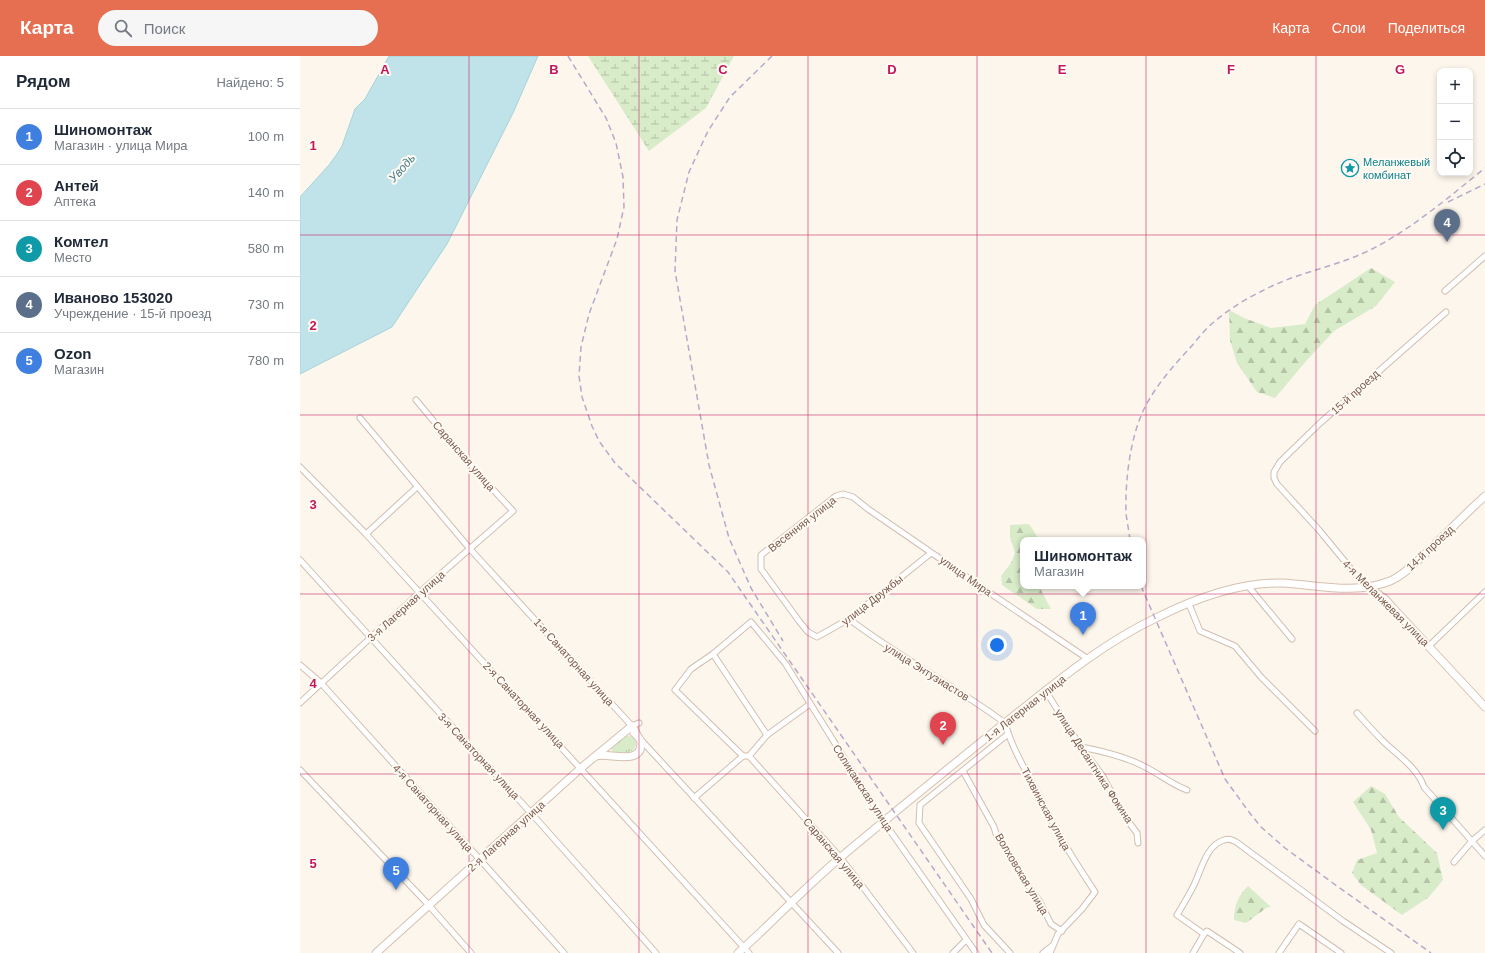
<!DOCTYPE html>
<html lang="ru">
<head>
<meta charset="utf-8">
<style>
  :root { --surface:#fff; --page:#f6f6f7; --text:#1f2937; --muted:#747a83; --line:#e0e1e3; --accent:#e76f51 }
  body { margin:0; font-family:Arial,sans-serif; background:var(--page); color:var(--text) }
  .controls { position:absolute; right:12px; top:12px; display:grid; overflow:hidden; border-radius:8px; box-shadow:0 2px 6px #0003 }
  .controls button { width:36px; height:36px; display:grid; place-items:center; padding:0; border:0; border-bottom:1px solid var(--line); background:var(--surface); color:var(--text); font:20px sans-serif }
  .you { position:absolute; left:697px; top:589px; width:14px; height:14px; margin:-10px; border:3px solid #fff; border-radius:50%; background:#1a73e8; box-shadow:0 0 0 6px #1a73e833 }
  .badge { display:grid; place-items:center; width:26px; height:26px; border-radius:50%; background:var(--accent); color:#fff; font-size:13px; font-weight:700 }
  .pin { position:absolute; translate:-50% -33px; filter:drop-shadow(0 1px 2px #0008) }
  .pin::after { content:''; position:absolute; top:21px; width:14px; height:12px; background:inherit; clip-path:polygon(0 0,100% 0,50% 100%) }
  .popup { position:absolute; left:720px; top:481px; width:126px; height:52px; box-sizing:border-box; display:grid; place-content:center; border-radius:8px; background:var(--surface); filter:drop-shadow(0 1px 3px #0005); font-size:13px; white-space:nowrap; color:var(--muted) }
  .popup b { font-size:15px; color:var(--text) }
  .popup::after { content:''; position:absolute; left:50%; top:100%; margin-left:-8px; border:8px solid transparent; border-top-color:var(--surface) }
  .list { margin:0; padding:0; list-style:none }
  h2 { display:flex; justify-content:space-between; align-items:center; height:52px; margin:0; padding:0 16px; font-size:17px }
  h2 small { font-size:13px; font-weight:400; color:var(--muted) }
  .list li { display:grid; grid-template-columns:26px 1fr auto; gap:12px; align-items:center; box-sizing:border-box; height:56px; padding:0 16px; border-top:1px solid var(--line) }
  .list b { display:block; font-size:15px; white-space:nowrap }
  .list p { margin:0; font-size:13px; white-space:nowrap; color:var(--muted) }
  .list em { font-size:13px; font-style:normal; color:var(--muted) }
  .icon { flex:none; width:22px; height:22px; fill:none; stroke:currentColor; stroke-width:2; stroke-linecap:round; stroke-linejoin:round }
  .map { position:relative; flex:none; width:1185px; height:897px; overflow:hidden }
  header { display:flex; align-items:center; gap:24px; box-sizing:border-box; height:56px; padding:0 20px; background:var(--accent); color:#fff }
  header strong { font-size:19px }
  nav { display:flex; gap:22px; margin-inline-start:auto; font-size:14px }
  .search { width:280px; height:36px; background:var(--page); display:flex; align-items:center; gap:10px; box-sizing:border-box; padding:0 14px; border-radius:22px; color:var(--muted); font-size:15px }
  main { display:flex }
  aside { flex:1; background:var(--surface) }
  .map>svg:first-child { display:block }
  .grass { fill:url(#grass-tufts) }
  .forest { fill:url(#forest-firs) }
  .wetland { fill:url(#wetland-marsh) }
  .water { fill:#bfe3e8; stroke:#a5d3da }
  .lines { fill:none; stroke-linecap:round; stroke-linejoin:round }
  .street-casing { stroke:#d1beb0; stroke-width:7 }
  .secondary-casing { stroke:#d6c0b0; stroke-width:9 }
  .street { stroke:#fff; stroke-width:5 }
  .secondary { stroke:#fff; stroke-width:7 }
  .rail { stroke:#b9a8c9; stroke-width:1.5; stroke-dasharray:6 4; stroke-linecap:butt }
  .grid { fill:none; stroke:#c2185b; stroke-width:1; stroke-opacity:0.55 }
  .labels { text-anchor:middle; stroke-width:4; stroke-linejoin:round; paint-order:stroke }
  .culture-label { font-size:11px; fill:#0d838f; stroke:#fffaf3; text-anchor:start }
  .street-label { font-size:11px; fill:#7a5c4d; stroke:#fffaf3 }
  .water-label { font-size:12px; font-style:italic; fill:#437c86; stroke:#fffaf3 }
  .grid-label { font-size:13px; text-anchor:middle; font-weight:bold; fill:#c2185b; stroke:#fffaf3; stroke-width:4; stroke-linejoin:round; paint-order:stroke }
</style>
</head>
<body>
<header>
<strong>Карта</strong>
<div class="search"><svg class="icon" aria-label="search" viewBox="0 0 24 24"><circle cx="10" cy="10" r="6"/><path d="M15 15l6 6"/></svg>Поиск</div>
<nav><a>Карта</a><a>Слои</a><a>Поделиться</a></nav>
</header>
<main>
<aside>
<h2>Рядом<small>Найдено: 5</small></h2>
<ul class="list">
<li><span class="badge" style="background:#3f7fe0">1</span><div><b>Шиномонтаж</b><p>Магазин · улица Мира</p></div><em>100 m</em></li>
<li><span class="badge" style="background:#e0444e">2</span><div><b>Антей</b><p>Аптека</p></div><em>140 m</em></li>
<li><span class="badge" style="background:#0f9aa8">3</span><div><b>Комтел</b><p>Место</p></div><em>580 m</em></li>
<li><span class="badge" style="background:#5c6f8a">4</span><div><b>Иваново 153020</b><p>Учреждение · 15-й проезд</p></div><em>730 m</em></li>
<li><span class="badge" style="background:#3f7fe0">5</span><div><b>Ozon</b><p>Магазин</p></div><em>780 m</em></li>
</ul>
</aside>
<div class="map">
<svg width="1185" height="897" viewBox="0 0 1185 897">
  <defs>
    <pattern id="grass-tufts" width="24" height="20" patternUnits="userSpaceOnUse"><rect width="24" height="20" fill="#d8ecc9"/><path d="M3 7l-1-3M5 7V3M7 7l1-3M15 17l-1-3M17 17v-4M19 17l1-3" fill="none" stroke="#b4c2a5"/></pattern>
    <pattern id="forest-firs" width="22" height="20" patternUnits="userSpaceOnUse"><rect width="22" height="20" fill="#d8ecc9"/><path d="M5 1l3.5 6h-7zM16 11l3.5 6h-7z" fill="#b4c2a5"/></pattern>
    <pattern id="wetland-marsh" width="20" height="14" patternUnits="userSpaceOnUse"><rect width="20" height="14" fill="#d8ecc9"/><path d="M1 5h8M5 5V1M11 12h8M15 12V8" fill="none" stroke="#b4c2a5"/></pattern>
  </defs>
  <rect width="100%" height="100%" fill="#fdf6ec"/>
  <!-- grass -->
  <path class="grass" d="M324 680C342 677 341 703 313 696L311 692Z"/>
  <!-- forest -->
  <g class="forest">
    <polygon points="1071,212 1095,226 1076,250 1034,275 1007,304 975,342 957,336 937,307 930,284 929,254 944,262 971,272 1005,268 1015,249"/>
    <polygon points="727,468 730,469 739,484 723,484 723,530 740,530 740,532 751,553 737,553 702,529 701,520 711,507 715,497 710,481 710,469"/>
    <polygon points="1071,730 1085,738 1099,761 1137,797 1143,824 1129,841 1102,859 1061,829 1052,817 1057,804 1077,797 1071,774 1053,746"/>
    <path d="M948 830 971 851 966 852 946 867 934 864C934 850 938 840 948 830Z"/>
  </g>
  <!-- wetland -->
  <polygon class="wetland" points="288,0 434,0 406,52 349,95"/>
  <!-- water -->
  <polygon class="water" points="89,0 238,0 213,57 147,188 92,271 0,318 0,141 29,109 37,98 42,90 55,53 65,43"/>
  <g class="lines">
    <defs>
      <g id="street">
        <polyline points="1145,235 1185,200"/>
        <polyline points="60,362 170,493 332,670 339,667"/>
        <polyline points="0,411 66,478 449,897"/>
        <polyline points="66,478 117,431"/>
        <polyline points="631,497 549,563 517,581 508,576 499,565 461,513 461,499 536,440 543,438 553,441 568,453 687,535 788,603"/>
        <polyline points="0,504 231,757 356,897"/>
        <polyline points="948,530 992,583"/>
        <polyline points="1068,531 1056,519 1019,474 977,428 974,422 974,416 980,406 1019,368 1146,256"/>
        <polyline points="889,548 900,575 935,590 961,621 1015,675"/>
        <path d="M549 563C599 601 655 630 705 667 713 696 730 721 743 747 757 778 776 807 795 836L782 853 758 878 750 897"/>
        <polyline points="1129,590 1185,536"/>
        <polyline points="413,598 467,679"/>
        <polyline points="0,609 21,627 264,897"/>
        <polyline points="745,634 781,691 802,719 824,760 837,777 838,787"/>
        <polyline points="0,647 119,537 213,455 173,412 116,344"/>
        <path d="M1057 657C1065 666 1074 676 1083 685 1097 699 1117 711 1124 731L1185 800"/>
        <polyline points="708,678 620,749 619,767 671,843 684,869 710,897"/>
        <polyline points="340,683 538,897"/>
        <path d="M781 691C802 695 830 702 849 713 862 720 873 729 887 734"/>
        <polyline points="443,700 375,634 391,613 413,598 451,566 485,607 584,766 676,897"/>
        <polyline points="449,700 540,801 613,897"/>
        <polyline points="0,714 125,845 171,897"/>
        <polyline points="663,715 694,771 697,781 712,802 721,819 740,846 751,868 762,875"/>
        <polyline points="394,742 443,700 449,700 467,679 510,648"/>
        <polyline points="1154,806 1172,785 1185,774"/>
        <polyline points="904,878 907,875 940,897"/>
        <polyline points="653,897 666,884"/>
        <polyline points="743,897 752,890"/>
        <path d="M893 897 904 878 877 859C883 849 889 839 894 829 901 815 906 789 924 784 931 781 938 787 943 791L1043 865 1091 897"/>
        <polyline points="979,897 999,868 1041,897"/>
      </g>
      <g id="secondary">
        <polyline points="1068,531 1085,543 1093,552 1185,651"/>
        <path d="M296 700C307 696 341 710 341 688 341 683 338 680 334 677"/>
        <polyline points="76,897 281,712 332,670 337,679"/>
        <path d="M438 897C473 866 505 831 541 801 592 758 644 716 696 674 747 634 797 590 856 562 894 543 939 526 982 527 1018 529 1055 539 1090 525 1104 519 1115 507 1126 497 1146 478 1165 458 1185 440"/>
      </g>
    </defs>
    <!-- street casing -->
    <use href="#street" class="street-casing"/>
    <!-- secondary casing -->
    <use href="#secondary" class="secondary-casing"/>
    <!-- street -->
    <use href="#street" class="street"/>
    <!-- secondary -->
    <use href="#secondary" class="secondary"/>
    <!-- rail -->
    <g class="rail">
      <polyline points="268,0 306,62 316,87 323,121 324,151 317,183 289,258 281,291 279,320 282,341 292,370 299,385 315,407 428,516 692,897"/>
      <polyline points="472,0 430,41 408,75 389,116 377,164 375,215 409,409 429,482 451,532 483,585"/>
      <polyline points="1148,146 1185,128"/>
      <path d="M830 484C829 475 827 466 826 457 825 425 830 382 844 353 855 331 872 311 889 293 897 284 904 274 914 266 928 254 945 243 962 235 997 216 1037 211 1072 193 1113 172 1149 141 1185 112"/>
      <polyline points="841,530 925,723 949,756 961,771 985,792 1037,830 1131,897"/>
    </g>
  </g>
  <!-- grid -->
  <path class="grid" d="M169 0V897M339 0V897M508 0V897M677 0V897M846 0V897M1016 0V897M0 179H1185M0 359H1185M0 538H1185M0 718H1185"/>
  <!-- icons -->
  <defs>
    <symbol id="sight-ring" viewBox="-11 -11 22 22"><circle r="9.5" fill="#fffaf3" stroke="#0f9aa8" stroke-width="1.5"/><path d="M0-6L1.8-2.2L6-1.7L2.9 1.2L3.7 5.4L0 3.3L-3.7 5.4L-2.9 1.2L-6-1.7L-1.8-2.2Z" fill="#0f9aa8"/></symbol>
  </defs>
  <g fill-rule="evenodd">
    <use href="#sight-ring" x="1040" y="102" width="20" height="20"/>
  </g>
  <g class="labels">
    <!-- culture labels -->
    <g class="culture-label">
      <text x="1063" y="110">Меланжевый<tspan x="1063" dy="13">комбинат</tspan></text>
    </g>
    <!-- street labels -->
    <g class="street-label">
      <text transform="translate(1055 336) rotate(-42)" y="4">15-й проезд</text>
      <text transform="translate(164 400) rotate(49)" y="4">Саранская улица</text>
      <text transform="translate(502 468) rotate(-38)" y="4">Весенняя улица</text>
      <text transform="translate(1130 492) rotate(-43)" y="4">14-й проезд</text>
      <text transform="translate(666 520) rotate(35)" y="4">улица Мира</text>
      <text transform="translate(572 544) rotate(-38)" y="4">улица Дружбы</text>
      <text transform="translate(1086 547) rotate(45)" y="4">4-я Меланжевая улица</text>
      <text transform="translate(106 550) rotate(-42)" y="4">3-я Лагерная улица</text>
      <text transform="translate(274 606) rotate(48)" y="4">1-я Санаторная улица</text>
      <text transform="translate(627 616) rotate(32)" y="4">улица Энтузиастов</text>
      <text transform="translate(224 649) rotate(47)" y="4">2-я Санаторная улица</text>
      <text transform="translate(725 652) rotate(-38)" y="4">1-я Лагерная улица</text>
      <text transform="translate(179 700) rotate(47)" y="4">3-я Санаторная улица</text>
      <text transform="translate(794 710) rotate(57)" y="4">улица Десантника Фокина</text>
      <text transform="translate(563 732) rotate(57)" y="4">Соликамская улица</text>
      <text transform="translate(133 752) rotate(48)" y="4">4-я Санаторная улица</text>
      <text transform="translate(746 753) rotate(62)" y="4">Тихвинская улица</text>
      <text transform="translate(206 780) rotate(-42)" y="4">2-я Лагерная улица</text>
      <text transform="translate(534 797) rotate(50)" y="4">Саранская улица</text>
      <text transform="translate(722 818) rotate(59)" y="4">Волховская улица</text>
    </g>
    <!-- water labels -->
    <g class="water-label">
      <text transform="translate(102 112) rotate(-48)" y="4">Уводь</text>
    </g>
  </g>
  <g class="grid-label">
    <text x="85" y="18">A</text>
    <text x="254" y="18">B</text>
    <text x="423" y="18">C</text>
    <text x="592" y="18">D</text>
    <text x="762" y="18">E</text>
    <text x="931" y="18">F</text>
    <text x="1100" y="18">G</text>
    <text x="13" y="94">1</text>
    <text x="13" y="274">2</text>
    <text x="13" y="453">3</text>
    <text x="13" y="632">4</text>
    <text x="13" y="812">5</text>
  </g>
</svg>
<div class="controls">
<button>+</button>
<button>−</button>
<button><svg class="icon" aria-label="locate" viewBox="0 0 24 24"><circle cx="12" cy="12" r="6"/><path d="M12 2v4M12 18v4M2 12h4M18 12h4"/></svg></button>
</div>
<div class="you"></div>
<div class="pin badge" style="left:783px;top:579px;background:#3f7fe0">1</div>
<div class="popup"><b>Шиномонтаж</b>Магазин</div>
<div class="pin badge" style="left:643px;top:689px;background:#e0444e">2</div>
<div class="pin badge" style="left:1143px;top:774px;background:#0f9aa8">3</div>
<div class="pin badge" style="left:1147px;top:186px;background:#5c6f8a">4</div>
<div class="pin badge" style="left:96px;top:834px;background:#3f7fe0">5</div>
</div>
</main>
</body>
</html>
